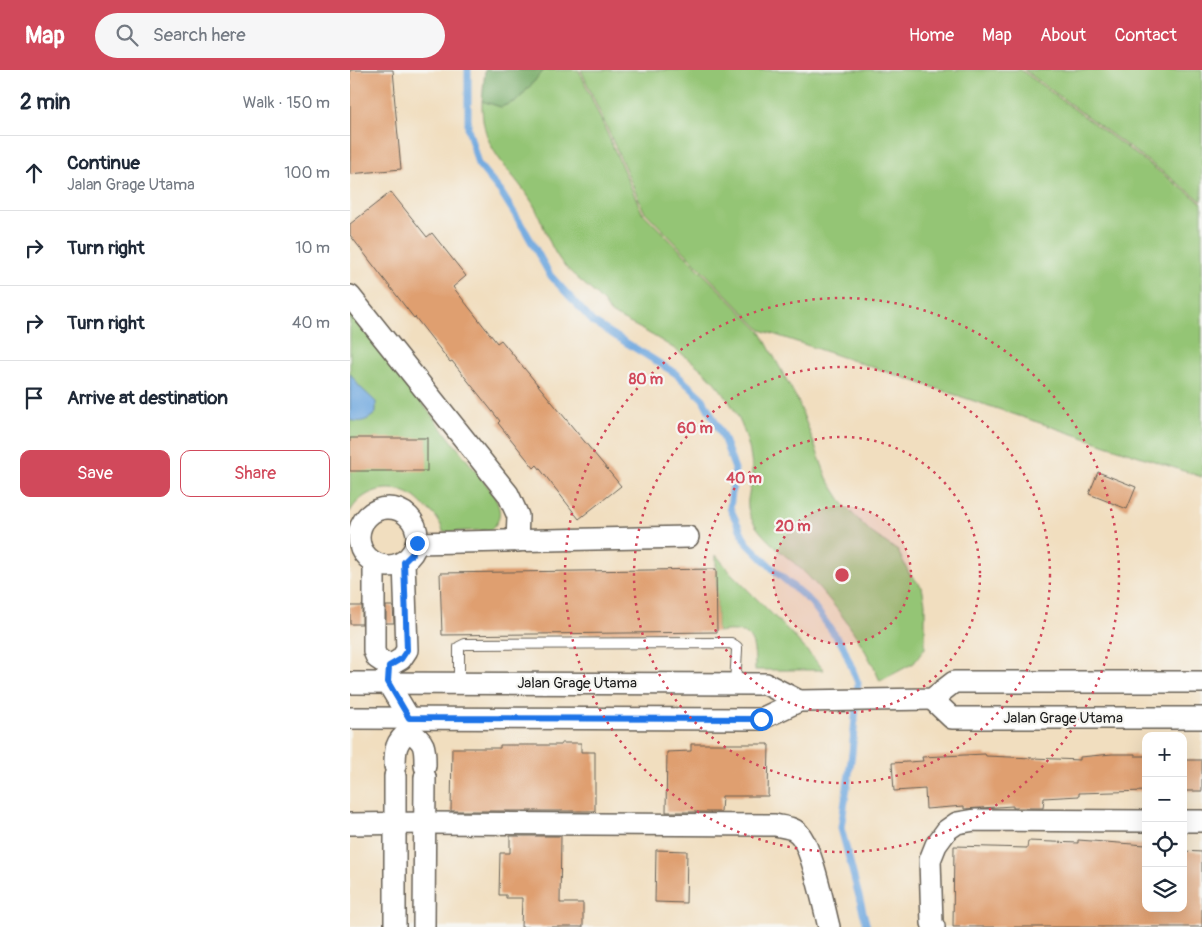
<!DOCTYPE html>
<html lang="en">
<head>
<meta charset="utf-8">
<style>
  :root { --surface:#fff; --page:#f6f6f7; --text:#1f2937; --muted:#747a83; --line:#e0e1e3; --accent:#d1495b }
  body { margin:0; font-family:Pangolin,sans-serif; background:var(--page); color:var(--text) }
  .controls { position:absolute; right:15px; bottom:15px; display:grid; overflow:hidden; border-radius:10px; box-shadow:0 5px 20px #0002 }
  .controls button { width:45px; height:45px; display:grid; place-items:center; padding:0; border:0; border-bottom:1px solid var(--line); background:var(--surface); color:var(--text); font:25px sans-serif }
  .stop { position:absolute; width:15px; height:15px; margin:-11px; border:4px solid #1a73e8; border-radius:50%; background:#fff }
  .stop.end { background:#1a73e8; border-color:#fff; box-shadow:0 1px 5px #0008 }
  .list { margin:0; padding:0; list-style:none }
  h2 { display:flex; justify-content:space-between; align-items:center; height:65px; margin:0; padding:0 20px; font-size:21px }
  h2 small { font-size:16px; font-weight:400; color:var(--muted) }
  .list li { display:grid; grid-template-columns:32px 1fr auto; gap:15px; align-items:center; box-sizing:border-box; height:75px; padding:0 20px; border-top:1px solid var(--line) }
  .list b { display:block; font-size:19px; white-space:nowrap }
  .list p { margin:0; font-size:16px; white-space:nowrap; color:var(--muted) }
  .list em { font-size:16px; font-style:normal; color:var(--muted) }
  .actions { display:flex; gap:10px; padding:15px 20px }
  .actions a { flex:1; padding:11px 0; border:1px solid var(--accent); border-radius:10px; text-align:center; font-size:18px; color:var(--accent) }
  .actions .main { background:var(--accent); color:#fff }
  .icon { flex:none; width:28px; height:28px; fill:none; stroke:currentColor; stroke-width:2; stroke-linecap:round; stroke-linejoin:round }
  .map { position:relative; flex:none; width:852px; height:857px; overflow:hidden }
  header { display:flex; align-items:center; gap:30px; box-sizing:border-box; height:70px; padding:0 25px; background:var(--accent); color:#fff }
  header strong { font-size:24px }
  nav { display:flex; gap:28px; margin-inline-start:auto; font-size:18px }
  .search { width:350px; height:45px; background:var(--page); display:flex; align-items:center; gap:12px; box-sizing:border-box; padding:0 18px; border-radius:28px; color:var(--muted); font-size:19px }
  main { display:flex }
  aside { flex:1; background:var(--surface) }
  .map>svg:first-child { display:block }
  .green { fill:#94c575; stroke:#587048 }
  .forest { fill:#7a6; stroke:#4a6341 }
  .water { fill:#6fa8df; stroke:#46627e }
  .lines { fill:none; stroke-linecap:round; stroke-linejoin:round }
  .stream { stroke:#6fa8df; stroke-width:7 }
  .building { fill:#df9f6f }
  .service-casing { stroke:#676055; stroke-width:12 }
  .minor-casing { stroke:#676055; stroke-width:24 }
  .service { stroke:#fff; stroke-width:10 }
  .minor { stroke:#fff; stroke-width:21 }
  .route { stroke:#1a73e8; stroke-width:6 }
  .ring { fill:none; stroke:#d1495b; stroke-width:2.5; stroke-dasharray:2.5 5 }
  .labels { text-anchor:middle; stroke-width:4.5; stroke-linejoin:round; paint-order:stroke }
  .street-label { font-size:15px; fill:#1c1c1c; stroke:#f6f6f2 }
  .centre { fill:#d1495b; stroke:#f6f6f2; stroke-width:2.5 }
  .ring-label { font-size:15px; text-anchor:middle; font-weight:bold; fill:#d1495b; stroke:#f6f6f2; stroke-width:4.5; stroke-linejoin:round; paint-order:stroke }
</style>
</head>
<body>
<header>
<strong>Map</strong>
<div class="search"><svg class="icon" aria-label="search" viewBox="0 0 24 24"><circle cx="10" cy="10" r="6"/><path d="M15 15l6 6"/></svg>Search here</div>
<nav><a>Home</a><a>Map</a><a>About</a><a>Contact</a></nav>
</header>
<main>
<aside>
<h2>2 min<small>Walk · 150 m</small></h2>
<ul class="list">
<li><svg class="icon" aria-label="ahead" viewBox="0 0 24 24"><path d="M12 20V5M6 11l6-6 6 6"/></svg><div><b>Continue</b><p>Jalan Grage Utama</p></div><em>100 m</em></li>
<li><svg class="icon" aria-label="right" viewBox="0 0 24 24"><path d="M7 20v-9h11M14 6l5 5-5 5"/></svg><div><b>Turn right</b></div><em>10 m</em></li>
<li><svg class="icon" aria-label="right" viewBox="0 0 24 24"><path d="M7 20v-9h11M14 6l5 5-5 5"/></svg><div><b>Turn right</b></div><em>40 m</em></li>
<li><svg class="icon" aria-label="arrive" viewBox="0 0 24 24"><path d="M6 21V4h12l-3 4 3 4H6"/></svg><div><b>Arrive at destination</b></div></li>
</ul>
<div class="actions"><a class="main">Save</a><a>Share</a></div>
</aside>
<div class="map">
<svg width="852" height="857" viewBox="0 0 852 857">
  <rect width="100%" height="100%" fill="#f6f6f2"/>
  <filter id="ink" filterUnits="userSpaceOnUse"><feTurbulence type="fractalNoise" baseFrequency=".02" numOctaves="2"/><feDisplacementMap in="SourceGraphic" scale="10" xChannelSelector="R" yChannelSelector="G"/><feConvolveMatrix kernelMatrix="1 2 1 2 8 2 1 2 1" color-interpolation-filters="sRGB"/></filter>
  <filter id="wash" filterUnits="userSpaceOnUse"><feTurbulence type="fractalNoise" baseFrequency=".0096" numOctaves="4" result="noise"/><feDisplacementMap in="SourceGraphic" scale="20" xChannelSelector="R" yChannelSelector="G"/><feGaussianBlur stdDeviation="1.12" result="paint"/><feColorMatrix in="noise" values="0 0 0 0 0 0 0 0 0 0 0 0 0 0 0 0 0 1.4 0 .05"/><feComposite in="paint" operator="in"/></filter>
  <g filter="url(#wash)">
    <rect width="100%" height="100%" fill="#f1debf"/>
    <!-- green -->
    <g class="green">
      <path d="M194 0H229L292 142 410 261 448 331 477 408 494 435 522 463 548 481 559 503 572 517 575 533V578L564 593 530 611C514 572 487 536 458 506 440 487 415 473 402 450 393 432 401 423 402 406 403 376 389 342 370 319 350 293 321 276 293 260 286 256 264 246 260 242 257 238 255 233 251 230 237 214 217 203 206 184 195 166 191 144 178 126 154 92 131 78 132 31L151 37 168 30Z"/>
      <polygon points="231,0 671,0 852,133 852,407 411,260 294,141"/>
      <polygon points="674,0 852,0 852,131"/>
      <path d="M0 242 143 423C150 438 154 447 141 460L93 462C90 449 83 443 73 435 69 431 65 427 61 425 39 412 11 421 0 442Z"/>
      <path d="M366 485 381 503 441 563 474 600H405C405 568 402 557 367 562Z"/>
    </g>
    <!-- forest -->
    <polygon class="forest" points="135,0 194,0 168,30 151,37 132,31"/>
    <!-- water -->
    <path class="water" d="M0 303 9 316 26 332V343C18 350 11 354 0 350Z"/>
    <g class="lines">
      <!-- stream -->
      <polyline class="stream" points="118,0 118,58 128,94 151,122 176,162 200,205 243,252 325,303 353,329 373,367 385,399 380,438 396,472 426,502 461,532 493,576 508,613 502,683 491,758 517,857"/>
    </g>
    <g id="blocks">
      <!-- building -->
      <g class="building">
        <polygon points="0,0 43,0 45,22 44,23 51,99 0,104"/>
        <polygon points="41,122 77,167 82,163 116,206 103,217 147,273 151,270 271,416 229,449 187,395 184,398 148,353 150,351 102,291 100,292 65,247 64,248 0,165 0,154"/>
        <rect x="0" y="368" width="77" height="33"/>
        <polygon points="748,402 786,417 777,439 739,424"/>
        <polygon points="366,499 367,562 92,565 90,503"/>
        <rect x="0" y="536" width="12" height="18"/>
        <polygon points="36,536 43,536 44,553 36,553"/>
        <polygon points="211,673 231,673 231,682 245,682 245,741 101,741 102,678 150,678 150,675 211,675"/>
        <polygon points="341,674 419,674 418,726 372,726 371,742 316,742 317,682 341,681"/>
        <polygon points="635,684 636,686 730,690 730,687 762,684 785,684 785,686 796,686 796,721 729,723 729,726 694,728 693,738 663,738 663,736 614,739 614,736 576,739 575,719 544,721 542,693 573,691 572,687"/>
        <rect x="833" y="690" width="19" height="31"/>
        <polygon points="160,766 211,766 210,833 233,833 233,857 171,857 172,828 156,828 156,825 149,825 150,783 160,783"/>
        <polygon points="728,770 796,775 796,838 833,838 833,781 852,782 852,857 603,857 604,776 677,778 678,771 728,773"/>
        <polygon points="306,780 337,781 336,833 305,832"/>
      </g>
    </g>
  </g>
  <g filter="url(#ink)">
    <use href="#blocks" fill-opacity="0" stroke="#676055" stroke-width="1"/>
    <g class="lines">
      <defs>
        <polyline id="service" points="109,613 109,577 115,574 381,573 387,577 387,580 385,614"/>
        <g id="minor">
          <polyline points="0,226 158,424 168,446 167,471"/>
          <circle cx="38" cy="467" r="29"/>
          <polyline points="67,473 338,467"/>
          <polyline points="24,493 24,581 27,588 39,596"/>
          <polyline points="39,596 51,589 57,580 54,492"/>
          <polyline points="38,601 38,613 59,648 59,660"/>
          <polyline points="0,613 416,614 449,631"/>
          <polyline points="582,629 602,648 852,648"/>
          <polyline points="0,648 411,649 449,631 582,629 604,612 852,612"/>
          <path d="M59 662C76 671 75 679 75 696"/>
          <path d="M45 696C45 681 45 671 59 662"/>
          <polyline points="833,751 852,751"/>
          <path d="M0 754 75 753 425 755C432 757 442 757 447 762 461 772 474 838 479 857"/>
          <polyline points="45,857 45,706"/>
          <polyline points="74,857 75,707"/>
          <polyline points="584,857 582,853 580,790 586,775 597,760 607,753 625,750 796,751"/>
        </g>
      </defs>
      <!-- service casing -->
      <use href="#service" class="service-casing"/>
      <!-- minor casing -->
      <use href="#minor" class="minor-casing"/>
      <!-- service -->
      <use href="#service" class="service"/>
      <!-- minor -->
      <use href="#minor" class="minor"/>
    </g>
  </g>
  <g class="lines" filter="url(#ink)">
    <!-- route -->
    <polyline class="route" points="67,473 62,484 54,492 57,580 51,589 39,596 38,612 59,648 411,649"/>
  </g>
  <!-- distance rings -->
  <circle cx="492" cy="505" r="69" fill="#d1495b" fill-opacity=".12"/>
  <g class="ring">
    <circle cx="492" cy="505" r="69"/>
    <circle cx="492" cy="505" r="138"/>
    <circle cx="492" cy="505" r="208"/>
    <circle cx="492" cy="505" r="277"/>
  </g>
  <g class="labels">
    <!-- street labels -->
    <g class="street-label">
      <text x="227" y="618">Jalan Grage Utama</text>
      <text x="713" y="653">Jalan Grage Utama</text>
    </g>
  </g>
  <circle cx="492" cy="505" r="8" class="centre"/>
  <g class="ring-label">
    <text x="296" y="314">80 m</text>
    <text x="345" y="363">60 m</text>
    <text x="394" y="413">40 m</text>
    <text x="443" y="461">20 m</text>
  </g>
</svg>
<div class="controls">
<button>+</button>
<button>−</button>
<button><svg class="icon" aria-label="locate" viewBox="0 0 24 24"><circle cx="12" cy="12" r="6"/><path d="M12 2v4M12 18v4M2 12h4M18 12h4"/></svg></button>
<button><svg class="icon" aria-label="layers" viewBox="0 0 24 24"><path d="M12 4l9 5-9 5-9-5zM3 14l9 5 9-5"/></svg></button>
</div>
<div class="stop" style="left:411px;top:649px"></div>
<div class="stop end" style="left:67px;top:473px"></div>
</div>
</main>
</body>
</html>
